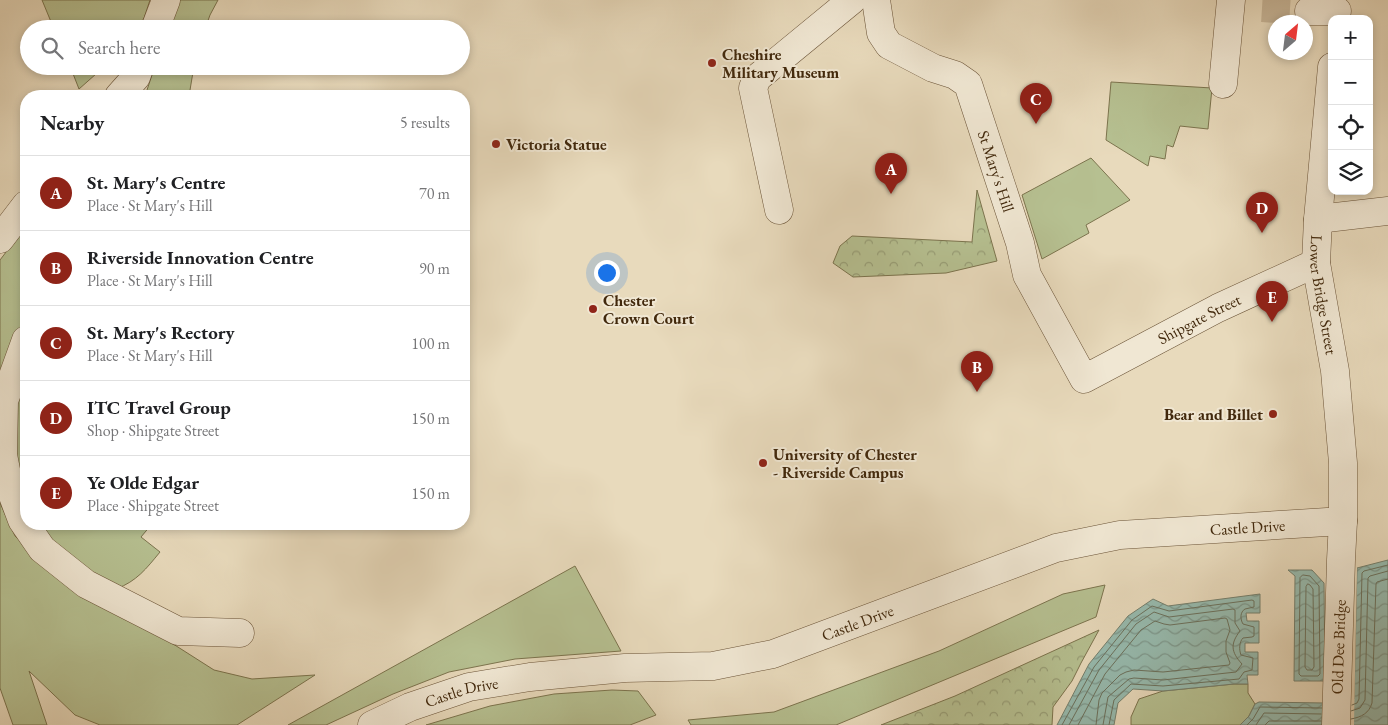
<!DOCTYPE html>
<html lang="en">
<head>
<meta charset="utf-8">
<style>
  :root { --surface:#fff; --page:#f2f2f2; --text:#202124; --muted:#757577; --line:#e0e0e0; --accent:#8f2418 }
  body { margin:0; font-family:"EB Garamond",serif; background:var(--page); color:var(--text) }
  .controls { position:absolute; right:15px; top:15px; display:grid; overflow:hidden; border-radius:10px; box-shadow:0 2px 8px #0003 }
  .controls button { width:45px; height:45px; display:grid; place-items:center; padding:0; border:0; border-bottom:1px solid var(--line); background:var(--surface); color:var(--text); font:25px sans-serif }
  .compass { position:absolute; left:1268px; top:15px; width:45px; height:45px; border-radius:50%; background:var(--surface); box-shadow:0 2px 8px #0003; rotate:28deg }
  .you { position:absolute; left:606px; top:272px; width:18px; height:18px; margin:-12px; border:4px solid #fff; border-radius:50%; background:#1a73e8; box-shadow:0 0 0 8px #1a73e833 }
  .badge { display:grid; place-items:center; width:32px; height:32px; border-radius:50%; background:var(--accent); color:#fff; font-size:16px; font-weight:700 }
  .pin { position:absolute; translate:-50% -41px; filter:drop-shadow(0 1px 2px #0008) }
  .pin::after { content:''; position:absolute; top:26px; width:18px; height:15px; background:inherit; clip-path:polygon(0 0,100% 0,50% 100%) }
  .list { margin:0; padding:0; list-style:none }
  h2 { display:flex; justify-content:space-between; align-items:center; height:65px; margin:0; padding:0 20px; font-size:21px }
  h2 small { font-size:16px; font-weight:400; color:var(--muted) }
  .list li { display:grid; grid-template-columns:32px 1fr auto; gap:15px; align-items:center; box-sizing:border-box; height:75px; padding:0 20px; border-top:1px solid var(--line) }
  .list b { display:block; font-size:19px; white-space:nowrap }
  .list p { margin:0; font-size:16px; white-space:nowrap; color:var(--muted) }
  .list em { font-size:16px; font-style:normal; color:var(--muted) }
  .icon { flex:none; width:28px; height:28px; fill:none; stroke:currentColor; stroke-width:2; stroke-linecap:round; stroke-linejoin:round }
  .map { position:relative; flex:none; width:1388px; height:725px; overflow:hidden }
  .search { position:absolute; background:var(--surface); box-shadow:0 2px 8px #0003; left:20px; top:20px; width:450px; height:55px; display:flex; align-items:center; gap:12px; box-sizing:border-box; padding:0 18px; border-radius:28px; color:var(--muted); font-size:19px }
  .panel { position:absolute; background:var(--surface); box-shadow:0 2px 8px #0003; left:20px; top:90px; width:450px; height:440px; border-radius:20px }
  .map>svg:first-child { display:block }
  .green { fill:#b6c091; stroke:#7c744e }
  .forest { fill:url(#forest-crowns); stroke:#7c744e }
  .water { fill:url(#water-waves); stroke:#75806e }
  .pier { fill:#e8dabc }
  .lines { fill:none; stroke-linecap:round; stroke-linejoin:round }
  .shore { stroke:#6c725e; stroke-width:1 }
  .minor-tunnel { stroke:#c7b699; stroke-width:28; stroke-dasharray:28 14; stroke-linecap:butt }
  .minor-casing { stroke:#6b5438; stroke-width:29 }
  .minor { stroke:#f0e7d3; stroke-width:28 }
  .poi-dot { fill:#8f2418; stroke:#f0e7d3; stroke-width:2 }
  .labels { text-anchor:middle; stroke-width:4; stroke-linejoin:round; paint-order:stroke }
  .poi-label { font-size:16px; font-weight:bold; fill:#41280c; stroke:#f0e7d3; text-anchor:start }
  .street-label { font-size:16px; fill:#41280c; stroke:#f0e7d3 }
</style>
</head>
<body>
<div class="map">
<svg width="1388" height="725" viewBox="0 0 1388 725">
  <defs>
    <pattern id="forest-crowns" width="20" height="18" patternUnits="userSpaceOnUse" patternTransform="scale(1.25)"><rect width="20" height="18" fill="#b6c091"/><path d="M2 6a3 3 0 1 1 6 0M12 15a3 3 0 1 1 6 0" fill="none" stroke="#969c75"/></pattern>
    <pattern id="water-waves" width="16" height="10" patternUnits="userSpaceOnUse" patternTransform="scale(1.25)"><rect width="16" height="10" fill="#97bbaf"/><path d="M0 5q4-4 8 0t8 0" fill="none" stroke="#7d988d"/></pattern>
  </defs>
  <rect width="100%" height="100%" fill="#e8dabc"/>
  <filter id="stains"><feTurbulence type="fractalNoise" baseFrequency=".004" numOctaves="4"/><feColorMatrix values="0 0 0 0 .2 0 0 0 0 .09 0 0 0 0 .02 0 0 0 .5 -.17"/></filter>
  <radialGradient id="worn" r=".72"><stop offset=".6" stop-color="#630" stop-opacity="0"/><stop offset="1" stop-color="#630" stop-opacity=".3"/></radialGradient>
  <!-- green -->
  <g class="green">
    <polygon points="42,0 150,0 144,18 138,29 54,29"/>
    <polygon points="178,0 218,0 210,15 205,29 167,29"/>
    <polygon points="70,66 105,66 79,89"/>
    <polygon points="155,66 194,66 189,96 145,96"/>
    <polygon points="1111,82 1212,88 1208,129 1180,126 1173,147 1167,145 1165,159 1150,156 1148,166 1106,140"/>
    <polygon points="1091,158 1130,200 1086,225 1089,233 1042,259 1022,195"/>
    <polygon points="26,226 26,322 0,377 0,260"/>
    <polygon points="26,365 26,510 12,434 16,401"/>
    <polygon points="0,503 15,536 35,556 214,670 252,679 315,675 237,725 100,725 75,715 29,671 47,725 13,725 0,688"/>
    <path d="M33 524H150L151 525 141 537 160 552C146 569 137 581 116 589L97 581Z"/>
    <polygon points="575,566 621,651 515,659 449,672 393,694 326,725 288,725"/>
    <polygon points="1105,585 1096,617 836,725 691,725 688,720 774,712 939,651 1063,594"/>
    <polygon points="1234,684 1248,684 1248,693 1255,704 1249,716 1240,725 1131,725 1131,717 1139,699 1163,691"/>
    <polygon points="612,690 638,691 656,715 630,725 426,725 490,706 554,694"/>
  </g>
  <!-- forest -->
  <g class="forest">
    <polygon points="977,190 997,261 946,273 853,277 833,263 840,246 852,236 972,242"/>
    <polygon points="1099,630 1081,663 1072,681 1053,707 1052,725 881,725 955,696"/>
  </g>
  <!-- water -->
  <g class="water">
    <polygon points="1388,560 1388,725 1240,725 1249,716 1255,704 1259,702 1325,703 1354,699 1357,568"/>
    <polygon points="1288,570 1312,570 1324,583 1325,681 1294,681 1295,576"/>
    <polygon points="1260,594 1260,613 1246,613 1247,621 1259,621 1259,643 1245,643 1245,652 1258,652 1258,675 1247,675 1248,684 1234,684 1163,691 1133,689 1118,703 1114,725 1057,725 1089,664 1128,616 1153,599 1168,606"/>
  </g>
  <!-- pier -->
  <polygon class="pier" points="1355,568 1357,568 1354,725 1325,725 1325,700 1352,697"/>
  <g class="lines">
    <!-- shore -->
    <g class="shore">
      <polygon points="1303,575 1310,576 1319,586 1320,674 1318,676 1301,676 1299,674 1300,578"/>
      <polygon points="1308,584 1310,585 1313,589 1314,667 1312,670 1307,670 1305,667 1306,587"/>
      <polyline points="1352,705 1357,703 1359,699 1362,573 1364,571 1388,565"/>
      <polyline points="1351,711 1360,708 1365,700 1368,578 1370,576 1388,571"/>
      <path d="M1351 719C1362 717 1369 713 1372 703L1376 584 1377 582 1388 579"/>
      <path d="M1062 725 1094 667 1132 620 1152 606 1169 611 1252 600 1254 601V607L1245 609C1240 612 1240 619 1243 624L1254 627V636L1252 637 1243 638C1239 642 1239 650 1241 655L1253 658 1252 670 1244 672 1239 679 1163 686 1131 684 1114 700 1109 725"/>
      <path d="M1069 725 1099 670 1136 624 1154 612 1169 617 1233 609 1235 610V623L1240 631C1230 644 1231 652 1242 664L1236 672 1163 680 1134 678 1129 679 1108 697 1103 725"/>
      <polyline points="1078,725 1105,674 1141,630 1155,621 1164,624 1170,625 1225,618 1227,619 1230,630 1226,641 1226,652 1230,663 1229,665 1163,672 1134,670 1126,672 1120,675 1102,693 1099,700 1096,725"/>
      <polyline points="1247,725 1253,719 1260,707 1322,708"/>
      <polyline points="1256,725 1264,713 1321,714"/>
      <polyline points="1265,725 1269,721 1321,721"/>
    </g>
    <!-- minor-tunnel -->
    <polyline class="minor-tunnel" points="1262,8 1309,11"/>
    <defs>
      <g id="minor">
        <path id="s1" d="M876 0 881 33 889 45 933 68 955 75 968 84 1020 243 1027 275 1084 379 1218 308 1316 263"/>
        <polyline points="1309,11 1337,11"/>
        <polyline points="155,29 166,0"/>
        <path id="s2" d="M1332 67 1318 219 1316 263 1335 371 1343 463V521L1341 560 1336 725"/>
        <polyline points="1223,84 1231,0"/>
        <polyline points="119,96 136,77 140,66"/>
        <polyline points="779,210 753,88 757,78 852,0"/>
        <polyline points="1318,219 1388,211"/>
        <polyline points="0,239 26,205"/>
        <polyline points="26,340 4,401 3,455 9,485 22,520 42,549 86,584 178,631 240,633"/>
        <path id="s3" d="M372 725 410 707 469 687 530 677 625 668 713 666 773 654 1056 548 1120 535 1343 521"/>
      </g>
    </defs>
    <!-- minor casing -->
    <use href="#minor" class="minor-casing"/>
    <!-- minor -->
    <use href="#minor" class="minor"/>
  </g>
  <!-- markers -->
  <g class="poi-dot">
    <circle cx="712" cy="63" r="5"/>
    <circle cx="496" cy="144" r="5"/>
    <circle cx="593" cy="309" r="5"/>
    <circle cx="1273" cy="414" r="5"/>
    <circle cx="763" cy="463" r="5"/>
  </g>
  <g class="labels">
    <!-- poi labels -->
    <g class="poi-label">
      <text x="722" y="60">Cheshire<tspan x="722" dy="18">Military Museum</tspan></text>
      <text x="506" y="150">Victoria Statue</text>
      <text x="603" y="306">Chester<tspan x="603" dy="18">Crown Court</tspan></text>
      <text x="1263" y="420" text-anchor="end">Bear and Billet</text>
      <text x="773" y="460">University of Chester<tspan x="773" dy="18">- Riverside Campus</tspan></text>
    </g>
    <!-- street labels -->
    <g class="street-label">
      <text dy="6" stroke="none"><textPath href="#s1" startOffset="228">St Mary's Hill</textPath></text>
      <text dy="6" stroke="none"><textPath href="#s2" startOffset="229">Lower Bridge Street</textPath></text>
      <text dy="6" stroke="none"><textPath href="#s1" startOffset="585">Shipgate Street</textPath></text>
      <text dy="6" stroke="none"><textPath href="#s3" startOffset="906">Castle Drive</textPath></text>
      <text dy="6" stroke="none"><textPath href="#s3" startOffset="501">Castle Drive</textPath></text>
      <text transform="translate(1338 647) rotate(-88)" y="6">Old Dee Bridge</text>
      <text dy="6" stroke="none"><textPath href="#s3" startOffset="96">Castle Drive</textPath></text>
    </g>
  </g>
  <rect width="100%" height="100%" filter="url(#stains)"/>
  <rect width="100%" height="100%" fill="url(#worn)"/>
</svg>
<div class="controls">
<button>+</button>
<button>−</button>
<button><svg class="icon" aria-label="locate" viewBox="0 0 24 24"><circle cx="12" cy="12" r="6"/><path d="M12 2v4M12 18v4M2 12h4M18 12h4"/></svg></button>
<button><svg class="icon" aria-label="layers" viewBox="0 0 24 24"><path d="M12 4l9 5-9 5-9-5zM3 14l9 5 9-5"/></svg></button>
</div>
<svg class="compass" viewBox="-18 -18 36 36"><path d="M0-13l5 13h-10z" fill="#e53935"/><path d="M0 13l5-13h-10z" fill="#757577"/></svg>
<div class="you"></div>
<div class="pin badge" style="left:891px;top:194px">A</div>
<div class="pin badge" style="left:977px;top:392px">B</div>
<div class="pin badge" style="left:1036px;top:124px">C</div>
<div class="pin badge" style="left:1262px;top:233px">D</div>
<div class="pin badge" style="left:1272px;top:322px">E</div>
<div class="search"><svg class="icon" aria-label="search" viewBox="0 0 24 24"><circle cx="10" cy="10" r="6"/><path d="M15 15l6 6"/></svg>Search here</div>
<section class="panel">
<h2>Nearby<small>5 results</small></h2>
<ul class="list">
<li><span class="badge">A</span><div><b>St. Mary's Centre</b><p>Place · St Mary's Hill</p></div><em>70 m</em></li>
<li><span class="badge">B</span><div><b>Riverside Innovation Centre</b><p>Place · St Mary's Hill</p></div><em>90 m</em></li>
<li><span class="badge">C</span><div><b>St. Mary's Rectory</b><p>Place · St Mary's Hill</p></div><em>100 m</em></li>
<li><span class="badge">D</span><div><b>ITC Travel Group</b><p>Shop · Shipgate Street</p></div><em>150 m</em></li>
<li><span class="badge">E</span><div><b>Ye Olde Edgar</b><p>Place · Shipgate Street</p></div><em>150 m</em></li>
</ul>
</section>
</div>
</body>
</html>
